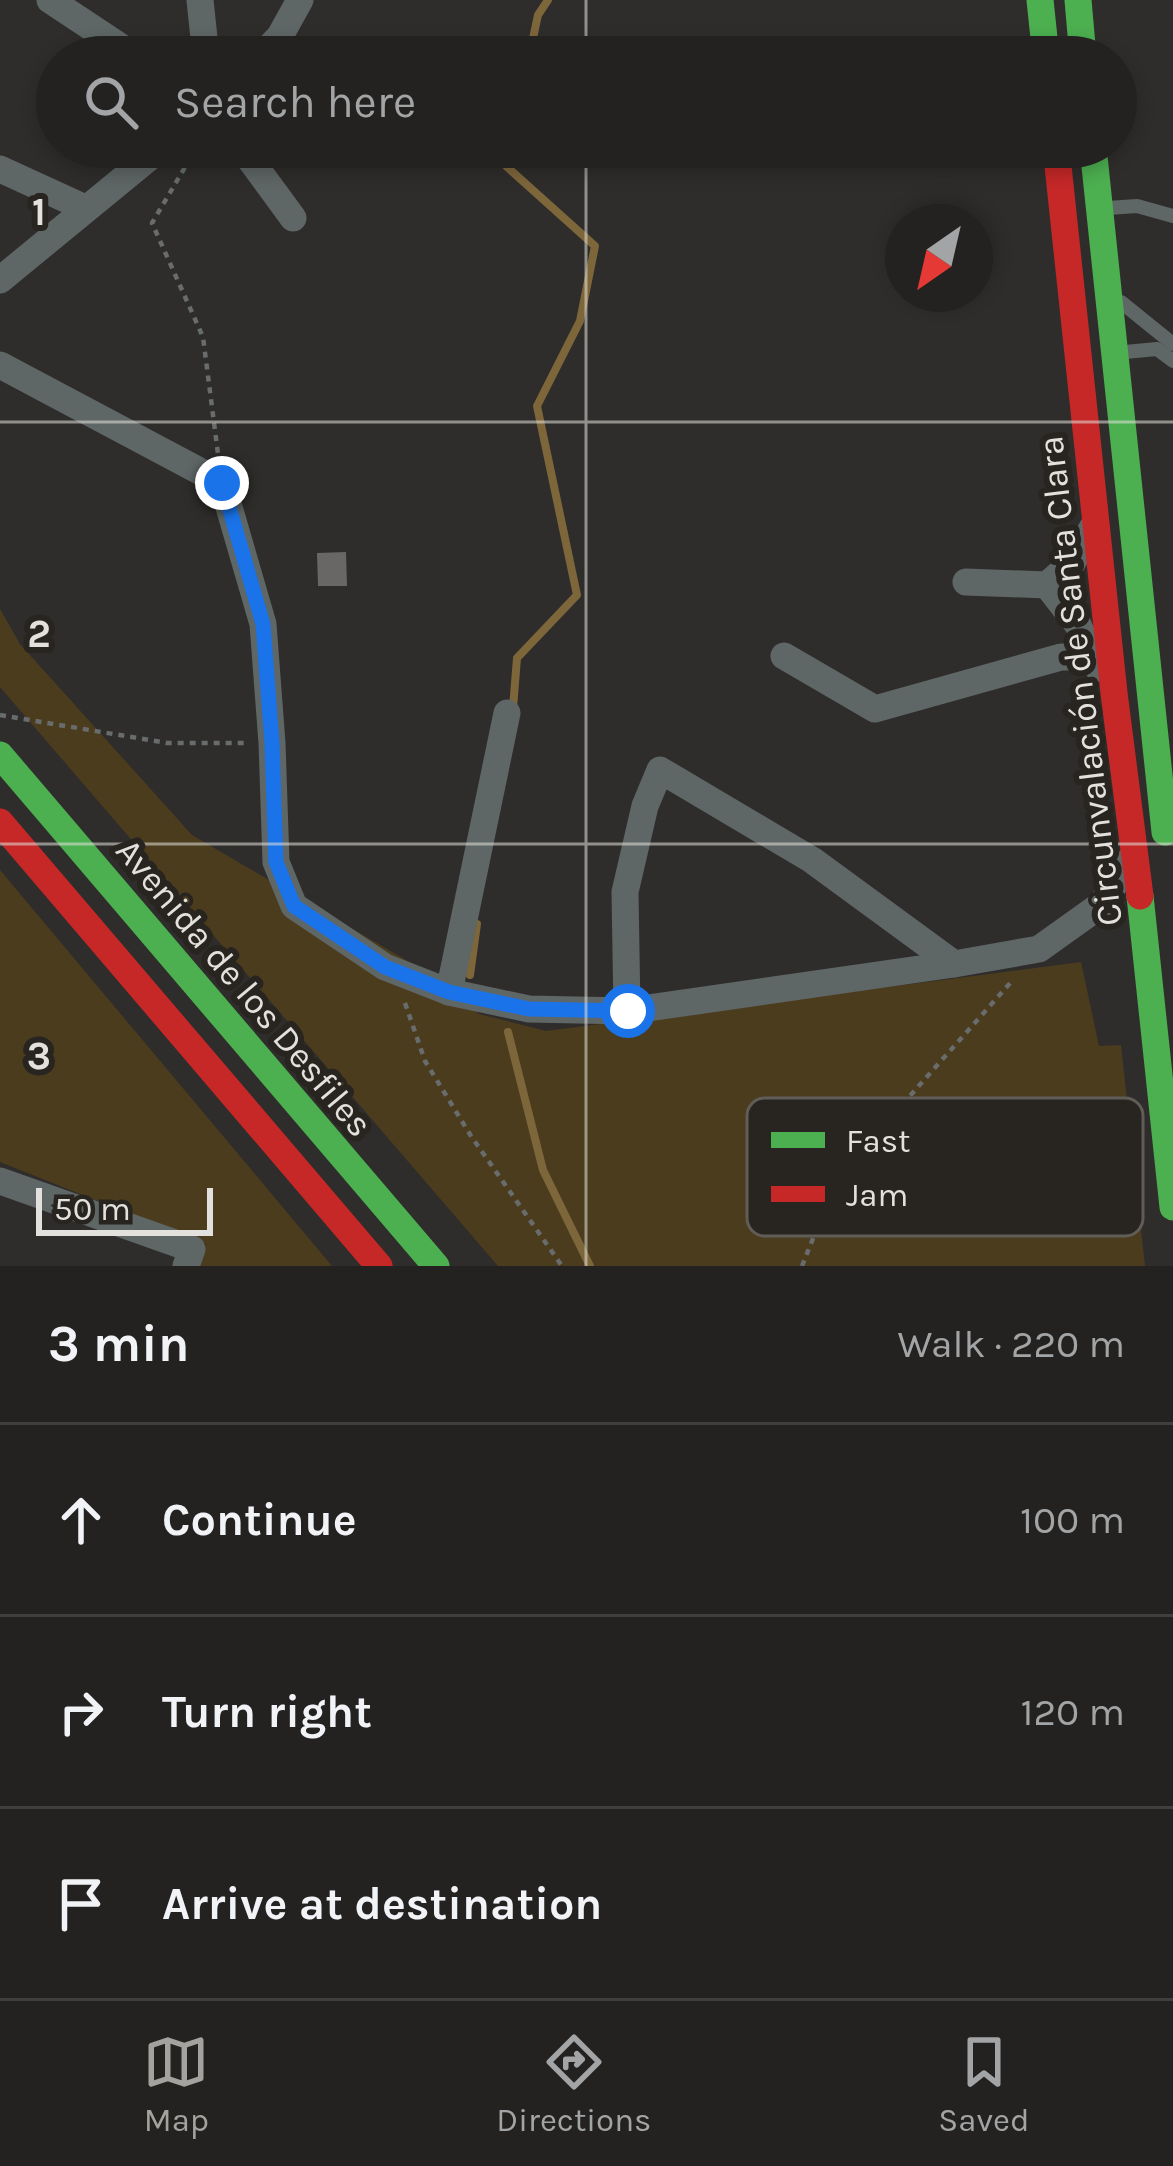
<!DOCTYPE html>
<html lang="en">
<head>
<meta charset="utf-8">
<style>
  :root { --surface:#232220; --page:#2f2f2d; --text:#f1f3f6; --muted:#a3a4a5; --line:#403f3e; --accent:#a4a29f }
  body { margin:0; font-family:Karla,sans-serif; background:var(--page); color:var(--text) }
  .compass { position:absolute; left:885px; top:204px; width:108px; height:108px; border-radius:50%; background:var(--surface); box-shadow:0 6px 18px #0003; rotate:214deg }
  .scale { position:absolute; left:36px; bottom:30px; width:177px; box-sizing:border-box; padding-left:12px; border:6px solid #e3e1dd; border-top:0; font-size:33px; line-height:42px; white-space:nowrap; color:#e3e1dd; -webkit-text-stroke:9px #28241f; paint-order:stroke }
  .stop { position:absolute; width:36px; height:36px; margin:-27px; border:9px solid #1a73e8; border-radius:50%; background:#fff }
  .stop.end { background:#1a73e8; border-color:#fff; box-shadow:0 3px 12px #0008 }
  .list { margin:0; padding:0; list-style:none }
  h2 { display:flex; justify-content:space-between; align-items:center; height:156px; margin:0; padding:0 48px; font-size:51px }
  h2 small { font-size:39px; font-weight:400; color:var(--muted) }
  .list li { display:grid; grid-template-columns:78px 1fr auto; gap:36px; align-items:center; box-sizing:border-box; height:192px; padding:0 48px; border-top:3px solid var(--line) }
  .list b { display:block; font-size:45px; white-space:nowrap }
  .list em { font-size:39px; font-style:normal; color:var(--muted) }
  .icon { flex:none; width:66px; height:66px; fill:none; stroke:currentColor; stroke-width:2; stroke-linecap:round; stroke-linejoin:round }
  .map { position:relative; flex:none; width:1173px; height:1266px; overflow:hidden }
  .search { position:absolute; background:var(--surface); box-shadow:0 6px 18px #0003; left:36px; right:36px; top:36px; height:132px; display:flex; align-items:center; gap:30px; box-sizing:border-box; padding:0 42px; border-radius:66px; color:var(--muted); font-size:45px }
  .sheet { height:732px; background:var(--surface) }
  nav { display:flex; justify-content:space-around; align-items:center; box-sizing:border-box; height:168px; border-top:3px solid var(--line); background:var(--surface); font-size:33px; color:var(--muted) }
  nav a { display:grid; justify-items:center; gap:6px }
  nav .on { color:var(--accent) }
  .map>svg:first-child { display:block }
  .green { fill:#4c3c1e }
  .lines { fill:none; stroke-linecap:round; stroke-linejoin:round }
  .stream { stroke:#7e663b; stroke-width:8 }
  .building { fill:#696765 }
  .path { stroke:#686c6c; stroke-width:4.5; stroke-dasharray:6 6; stroke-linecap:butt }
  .lane { stroke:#5f6666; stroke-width:14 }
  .street { stroke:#5f6666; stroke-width:27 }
  .fast { stroke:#4caf50; stroke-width:27 }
  .jam { stroke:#c62828; stroke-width:27 }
  .route { stroke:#1a73e8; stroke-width:15 }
  .grid { fill:none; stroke:#e3e1dd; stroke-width:3; stroke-opacity:0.55 }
  .labels { text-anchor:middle; stroke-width:12; stroke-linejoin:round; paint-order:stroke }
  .street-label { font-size:36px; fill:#e3e1dd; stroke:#28241f }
  .key { fill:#28241f; stroke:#605d58; stroke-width:3 }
  .key-label { font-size:33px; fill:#e3e1dd }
  .grid-label { font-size:39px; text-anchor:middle; font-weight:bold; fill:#e3e1dd; stroke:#28241f; stroke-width:12; stroke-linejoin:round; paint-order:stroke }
</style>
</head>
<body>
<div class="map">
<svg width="1173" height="1266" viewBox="0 0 1173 1266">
  <rect width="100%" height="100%" fill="#2f2d2b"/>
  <!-- green -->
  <g class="green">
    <polygon points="0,609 20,644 192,835 440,980 479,1014 546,1031 1081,962 1099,1046 1121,1045 1145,1266 498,1266 0,687"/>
    <polygon points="0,870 332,1266 200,1266 206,1244 0,1162"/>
  </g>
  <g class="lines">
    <!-- stream -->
    <g class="stream">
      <polyline points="529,57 538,15 548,0"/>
      <polyline points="510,147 506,166 595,246 580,321 537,406 577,595 517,658 513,708"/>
      <polyline points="470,975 477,924"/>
      <polyline points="508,1032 543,1170 590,1266"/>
    </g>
  </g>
  <!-- building -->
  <polygon class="building" points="346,552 347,586 318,586 317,553"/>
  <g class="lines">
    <!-- path -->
    <g class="path">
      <polyline points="197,147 152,223 203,337 218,454"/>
      <polyline points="0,715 167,743 248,743"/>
      <polyline points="405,1003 425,1061 471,1136 562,1266"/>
      <polyline points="802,1266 828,1201 877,1133 1012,981"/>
    </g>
    <!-- lane -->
    <g class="lane">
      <polyline points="1108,208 1137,206 1173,216"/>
      <polyline points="1121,302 1173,344"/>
      <polyline points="1125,352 1157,349 1173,361"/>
    </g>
    <!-- street -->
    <g class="street">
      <polyline points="50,0 136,57"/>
      <polyline points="200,0 206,57"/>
      <polyline points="260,57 280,36 300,0"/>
      <polyline points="241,147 293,218"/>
      <polyline points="0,169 85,208"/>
      <polyline points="0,280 162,147"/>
      <polyline points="0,365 222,483 263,624 272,743 276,862 294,906 385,967 449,992 529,1009 627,1011 954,964 1039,949 1102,904 1133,855"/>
      <polyline points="966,582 1047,585 1072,563 1094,525"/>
      <polyline points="1047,585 1078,625 1098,668"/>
      <polyline points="784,656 875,709 1061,657 1091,657"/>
      <polyline points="449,992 507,713"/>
      <polyline points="627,1011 625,892 645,806 660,770 812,860 954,964"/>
      <polyline points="0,1181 192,1249 186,1266"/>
    </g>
    <!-- fast -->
    <g class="fast">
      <polyline points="1040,0 1046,57"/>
      <polyline points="1078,0 1083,57"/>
      <polyline points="1093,147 1165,832"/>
      <polyline points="0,755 436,1266"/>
      <polyline points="1140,896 1173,1207"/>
    </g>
    <!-- jam -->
    <g class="jam">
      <polyline points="1056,147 1114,693 1140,896"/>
      <polyline points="0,822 379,1266"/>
    </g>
  </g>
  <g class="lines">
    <!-- route -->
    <polyline class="route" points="222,483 263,624 272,743 276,862 294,906 385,967 449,992 529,1009 628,1011"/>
  </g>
  <!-- grid -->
  <path class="grid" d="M586 0V57M586 147V1266M0 422H1173M0 844H1173"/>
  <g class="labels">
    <!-- street labels -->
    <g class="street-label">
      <text transform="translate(1079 681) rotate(-97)" y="13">Circunvalación de Santa Clara</text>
      <text transform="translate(245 987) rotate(50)" y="13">Avenida de los Desfiles</text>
    </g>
  </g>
  <!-- legend -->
  <rect x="747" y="1098" width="396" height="138" rx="18" class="key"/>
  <rect x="771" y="1132" width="54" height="16" fill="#4caf50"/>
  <rect x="771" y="1186" width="54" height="16" fill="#c62828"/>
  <g class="key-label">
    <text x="846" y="1152">Fast</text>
    <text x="846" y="1206">Jam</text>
  </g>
  <g class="grid-label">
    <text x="39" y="225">1</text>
    <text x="39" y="647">2</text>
    <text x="39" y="1069">3</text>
  </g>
</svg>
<svg class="compass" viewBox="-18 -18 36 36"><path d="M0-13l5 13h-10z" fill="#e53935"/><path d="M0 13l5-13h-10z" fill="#a3a4a5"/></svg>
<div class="scale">50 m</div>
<div class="stop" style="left:628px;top:1011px"></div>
<div class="stop end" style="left:222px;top:483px"></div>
<div class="search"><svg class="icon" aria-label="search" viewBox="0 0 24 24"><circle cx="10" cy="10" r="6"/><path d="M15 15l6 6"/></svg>Search here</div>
</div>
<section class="sheet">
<h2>3 min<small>Walk · 220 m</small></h2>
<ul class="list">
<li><svg class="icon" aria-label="ahead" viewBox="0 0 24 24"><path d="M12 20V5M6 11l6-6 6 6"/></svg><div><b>Continue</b></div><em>100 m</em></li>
<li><svg class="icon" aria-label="right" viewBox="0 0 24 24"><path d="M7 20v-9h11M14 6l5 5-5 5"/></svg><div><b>Turn right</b></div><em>120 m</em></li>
<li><svg class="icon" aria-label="arrive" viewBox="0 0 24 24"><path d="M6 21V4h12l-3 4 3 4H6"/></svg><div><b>Arrive at destination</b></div></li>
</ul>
</section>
<nav>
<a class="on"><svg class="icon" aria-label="map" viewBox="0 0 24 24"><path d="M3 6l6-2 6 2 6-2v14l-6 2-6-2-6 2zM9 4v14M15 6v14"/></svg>Map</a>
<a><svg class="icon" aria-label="directions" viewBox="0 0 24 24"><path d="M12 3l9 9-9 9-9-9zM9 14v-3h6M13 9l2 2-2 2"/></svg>Directions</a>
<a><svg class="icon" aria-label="saved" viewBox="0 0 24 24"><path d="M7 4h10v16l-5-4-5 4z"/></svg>Saved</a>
</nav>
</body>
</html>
